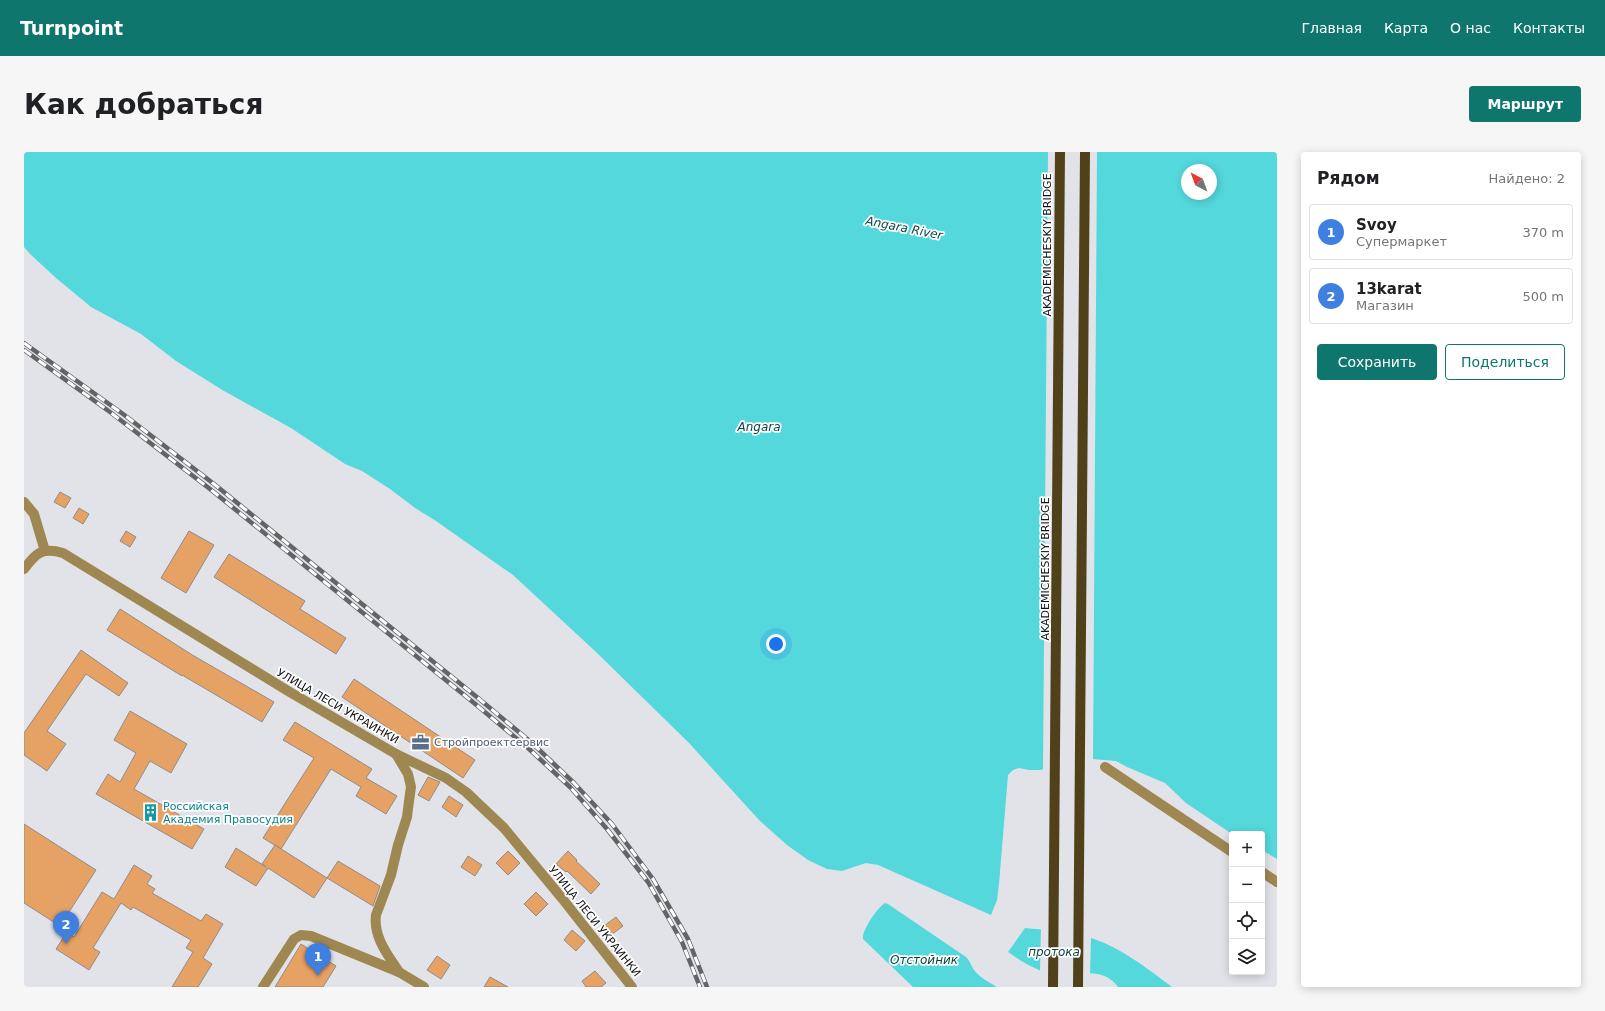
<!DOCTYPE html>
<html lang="ru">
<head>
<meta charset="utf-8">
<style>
  :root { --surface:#fff; --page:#f6f6f6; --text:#202124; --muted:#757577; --line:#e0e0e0; --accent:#0f766e }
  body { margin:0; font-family:"DejaVu Sans",sans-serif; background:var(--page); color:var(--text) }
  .controls { position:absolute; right:12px; bottom:12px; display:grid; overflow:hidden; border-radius:4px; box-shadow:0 2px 10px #0003 }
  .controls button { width:36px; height:36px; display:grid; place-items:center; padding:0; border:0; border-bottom:1px solid var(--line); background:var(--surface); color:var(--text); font:20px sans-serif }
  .compass { position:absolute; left:1157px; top:12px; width:36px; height:36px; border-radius:50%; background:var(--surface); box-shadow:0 2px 10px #0003; rotate:319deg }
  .you { position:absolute; left:752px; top:492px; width:14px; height:14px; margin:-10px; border:3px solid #fff; border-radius:50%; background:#1a73e8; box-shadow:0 0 0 6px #1a73e833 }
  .badge { display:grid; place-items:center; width:26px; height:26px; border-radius:50%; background:var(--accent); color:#fff; font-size:13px; font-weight:700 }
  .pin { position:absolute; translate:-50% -33px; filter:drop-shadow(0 1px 2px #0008) }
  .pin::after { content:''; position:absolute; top:21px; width:14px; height:12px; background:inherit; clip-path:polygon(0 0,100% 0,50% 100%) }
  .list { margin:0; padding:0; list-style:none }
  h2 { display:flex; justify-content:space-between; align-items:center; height:52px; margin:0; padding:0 16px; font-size:17px }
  h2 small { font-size:13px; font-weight:400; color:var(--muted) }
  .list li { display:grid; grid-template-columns:26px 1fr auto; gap:12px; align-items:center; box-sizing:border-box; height:56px; margin:0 8px 8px; padding:0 8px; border:1px solid var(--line); border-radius:4px }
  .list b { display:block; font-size:15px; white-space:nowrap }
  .list p { margin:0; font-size:13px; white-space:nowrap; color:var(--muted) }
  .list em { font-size:13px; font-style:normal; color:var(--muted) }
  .actions { display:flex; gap:8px; padding:12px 16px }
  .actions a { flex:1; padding:9px 0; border:1px solid var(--accent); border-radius:4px; text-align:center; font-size:14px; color:var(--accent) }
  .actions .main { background:var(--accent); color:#fff }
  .icon { flex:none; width:22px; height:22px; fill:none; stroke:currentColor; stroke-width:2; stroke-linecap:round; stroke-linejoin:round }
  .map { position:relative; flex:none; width:1253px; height:835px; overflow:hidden; border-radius:4px }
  header { display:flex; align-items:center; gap:24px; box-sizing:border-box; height:56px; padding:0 20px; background:var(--accent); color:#fff }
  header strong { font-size:19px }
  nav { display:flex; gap:22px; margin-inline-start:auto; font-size:14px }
  .intro { display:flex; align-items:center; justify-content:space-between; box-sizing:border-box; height:96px; padding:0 24px }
  h1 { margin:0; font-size:28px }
  .button { padding:10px 18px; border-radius:4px; background:var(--accent); color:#fff; font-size:14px; font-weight:700 }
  main { display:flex; gap:24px; padding:0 24px }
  aside { flex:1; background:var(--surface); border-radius:4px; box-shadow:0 2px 10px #0003 }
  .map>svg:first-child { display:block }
  .water { fill:#55d8dc; fill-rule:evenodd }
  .pier { fill:#e1e3e9 }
  .building { fill:#e6a164; stroke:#918c88 }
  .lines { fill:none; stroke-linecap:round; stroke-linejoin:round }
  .street { stroke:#9f8751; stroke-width:10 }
  .primary { stroke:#51411b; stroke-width:10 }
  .rail-casing { stroke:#636468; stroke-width:4.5 }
  .rail { stroke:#fff; stroke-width:3; stroke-dasharray:9; stroke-linecap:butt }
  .labels { text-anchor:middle; stroke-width:3.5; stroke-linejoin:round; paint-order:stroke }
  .street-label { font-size:11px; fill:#111214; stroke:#fff }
  .service-label { font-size:11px; fill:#4e5e75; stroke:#fff; text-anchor:start }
  .culture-label { font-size:11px; fill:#0d838f; stroke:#fff; text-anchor:start }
  .water-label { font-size:12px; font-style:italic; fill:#084547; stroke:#fff }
</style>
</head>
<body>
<header>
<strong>Turnpoint</strong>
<nav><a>Главная</a><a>Карта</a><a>О нас</a><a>Контакты</a></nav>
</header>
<div class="intro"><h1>Как добраться</h1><a class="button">Маршрут</a></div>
<main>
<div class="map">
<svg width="1253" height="835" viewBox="0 0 1253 835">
  <rect width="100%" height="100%" fill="#e1e3e9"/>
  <!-- water -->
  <g class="water">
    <path d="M0 0H1253V707L1238 698V682H1208L1162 651 1141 631 1103 615 1092 609 1069 607 1016 618H1005L995 616 989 618 984 623 975 732 973 748 967 763 854 713 842 711 818 719 803 717 784 708 763 693 735 668 665 591 572 500 489 423 412 369 391 356 366 337 338 319 321 312 267 276 200 239 152 209 117 182 67 155 32 126 6 102 0 95ZM1163 18H1187V42H1163Z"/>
    <path d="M861 751 864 752 942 805C946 809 947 813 950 818 956 826 965 830 973 835H889L839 787C838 778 853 756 861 751Z"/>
    <path d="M1001 776C1020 778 1042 778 1061 784 1095 794 1120 814 1148 835H1094C1078 813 1051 825 1028 822 1015 820 995 808 984 800Z"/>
  </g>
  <!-- pier -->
  <g class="pier">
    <polygon points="1024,0 1073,0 1069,609 1019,619"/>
    <polygon points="1017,776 1060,781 1067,784 1066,823 1028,824 1016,820"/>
  </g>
  <!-- building -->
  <g class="building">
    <polygon points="36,340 47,346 41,356 30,350"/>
    <polygon points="55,356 65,362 59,372 49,366"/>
    <polygon points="102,379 112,385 106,395 96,389"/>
    <polygon points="165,379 190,393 162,441 137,426"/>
    <polygon points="205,402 281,449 276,457 322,486 312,502 190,425"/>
    <polygon points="96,457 170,504 250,550 238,570 158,523 158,524 83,478"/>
    <polygon points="57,498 104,531 95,544 62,522 23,579 42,592 23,619 0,603 0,581"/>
    <polygon points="330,527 451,608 439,626 318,545"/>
    <polygon points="106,559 163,592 147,621 126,609 110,637 180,677 168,697 72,642 84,622 96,630 112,601 90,588"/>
    <polygon points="271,570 348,617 342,626 373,644 362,662 332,644 337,635 307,617 257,697 239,686 290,606 259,588"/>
    <polygon points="404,625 416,630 405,649 394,643"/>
    <polygon points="425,644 439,653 432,665 418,655"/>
    <polygon points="0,672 72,718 36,774 0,751"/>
    <polygon points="251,693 303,726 290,746 244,716 232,734 201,715 212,696 242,715 238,712"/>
    <polygon points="484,699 496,711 484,723 472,711"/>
    <polygon points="544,699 553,708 552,709 576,732 567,742 543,719 542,720 532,712"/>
    <polygon points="444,704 458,713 451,724 437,715"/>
    <polygon points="314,709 356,734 349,754 303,726"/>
    <polygon points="110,713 128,724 123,732 131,737 128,741 177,769 182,762 199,772 179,806 188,812 174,835 148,835 169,800 162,796 167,788 109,755 107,758 97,751 69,796 76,800 65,818 32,797 43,780 50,785 78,740 90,747"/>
    <polygon points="512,740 524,752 512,764 500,752"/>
    <polygon points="592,765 599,774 583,786 576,777"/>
    <polygon points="548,778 561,789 552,799 540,788"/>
    <polygon points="277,792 312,814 299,835 251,835"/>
    <polygon points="413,804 426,813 417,827 403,818"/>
    <polygon points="571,819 582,831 577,835 562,835 558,829"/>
    <polygon points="466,825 484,835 460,835"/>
  </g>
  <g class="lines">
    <!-- street -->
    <g class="street">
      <polyline points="0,350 10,362 21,399"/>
      <path d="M0 417C12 401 18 395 39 401L264 539 372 602 422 626 442 640 480 676 537 745 608 835"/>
      <path d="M372 602 384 622 387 635 385 649 383 665 374 693 367 723 352 763C349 785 364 803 375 820"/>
      <polyline points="1081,615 1208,700"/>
      <polyline points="1238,720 1253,730"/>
      <polyline points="239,835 270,787 277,783 287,784 375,820 400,835"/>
    </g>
    <!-- primary -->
    <g class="primary">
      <polyline points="1029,835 1036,0"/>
      <polyline points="1054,835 1061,0"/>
    </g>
    <defs>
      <g id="rail">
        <polyline points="0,191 99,262 190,332 454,546 508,591 550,631 588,672 629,727 664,787 683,835"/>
        <polyline points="0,198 86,260 186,337 450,551 504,596 546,635 583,677 624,730 658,790 676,835"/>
      </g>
    </defs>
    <!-- rail casing -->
    <use href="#rail" class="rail-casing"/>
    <!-- rail -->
    <use href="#rail" class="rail"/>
  </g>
  <!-- icons -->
  <defs>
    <symbol id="office-bare" viewBox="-9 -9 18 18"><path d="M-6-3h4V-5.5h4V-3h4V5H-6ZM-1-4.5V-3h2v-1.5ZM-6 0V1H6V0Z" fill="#5c6f8a" stroke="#fff" stroke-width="2.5" paint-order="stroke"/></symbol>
    <symbol id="building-bare" viewBox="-9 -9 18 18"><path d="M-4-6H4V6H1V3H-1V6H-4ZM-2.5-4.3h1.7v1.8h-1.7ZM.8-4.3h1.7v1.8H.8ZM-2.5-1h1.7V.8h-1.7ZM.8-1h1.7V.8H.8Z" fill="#0f9aa8" stroke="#fff" stroke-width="2.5" paint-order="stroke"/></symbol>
  </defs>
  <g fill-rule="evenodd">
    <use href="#office-bare" x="384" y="578" width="25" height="25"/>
    <use href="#building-bare" x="114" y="648" width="25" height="25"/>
  </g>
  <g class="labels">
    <!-- street labels -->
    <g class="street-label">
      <text transform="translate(1023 93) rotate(-90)" y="4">AKADEMICHESKIY BRIDGE</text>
      <text transform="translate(1021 417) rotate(-90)" y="4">AKADEMICHESKIY BRIDGE</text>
      <text transform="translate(314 554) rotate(30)" y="4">УЛИЦА ЛЕСИ УКРАИНКИ</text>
      <text transform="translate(571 769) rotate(51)" y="4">УЛИЦА ЛЕСИ УКРАИНКИ</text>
    </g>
    <!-- service labels -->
    <g class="service-label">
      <text x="410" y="594">Стройпроектсервис</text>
    </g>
    <!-- culture labels -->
    <g class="culture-label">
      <text x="139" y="658">Российская<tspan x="139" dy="13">Академия Правосудия</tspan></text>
    </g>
    <!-- water labels -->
    <g class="water-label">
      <text transform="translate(880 76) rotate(11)" y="4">Angara River</text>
      <text x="735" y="279">Angara</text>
      <text x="1030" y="804">протока</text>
      <text x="900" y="812">Отстойник</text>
    </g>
  </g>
</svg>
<div class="controls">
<button>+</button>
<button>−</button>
<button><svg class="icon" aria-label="locate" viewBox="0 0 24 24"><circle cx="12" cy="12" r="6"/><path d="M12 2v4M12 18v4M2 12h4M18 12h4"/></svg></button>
<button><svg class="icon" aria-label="layers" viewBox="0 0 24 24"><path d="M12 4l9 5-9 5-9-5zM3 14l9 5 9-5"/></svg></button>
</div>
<svg class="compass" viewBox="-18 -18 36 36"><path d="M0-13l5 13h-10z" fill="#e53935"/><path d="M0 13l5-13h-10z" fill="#757577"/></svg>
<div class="you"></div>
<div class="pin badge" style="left:294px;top:824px;background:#3f7fe0">1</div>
<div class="pin badge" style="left:42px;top:792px;background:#3f7fe0">2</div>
</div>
<aside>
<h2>Рядом<small>Найдено: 2</small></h2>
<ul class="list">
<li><span class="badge" style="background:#3f7fe0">1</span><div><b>Svoy</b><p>Супермаркет</p></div><em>370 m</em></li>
<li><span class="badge" style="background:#3f7fe0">2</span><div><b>13karat</b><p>Магазин</p></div><em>500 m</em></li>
</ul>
<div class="actions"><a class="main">Сохранить</a><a>Поделиться</a></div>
</aside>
</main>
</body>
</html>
